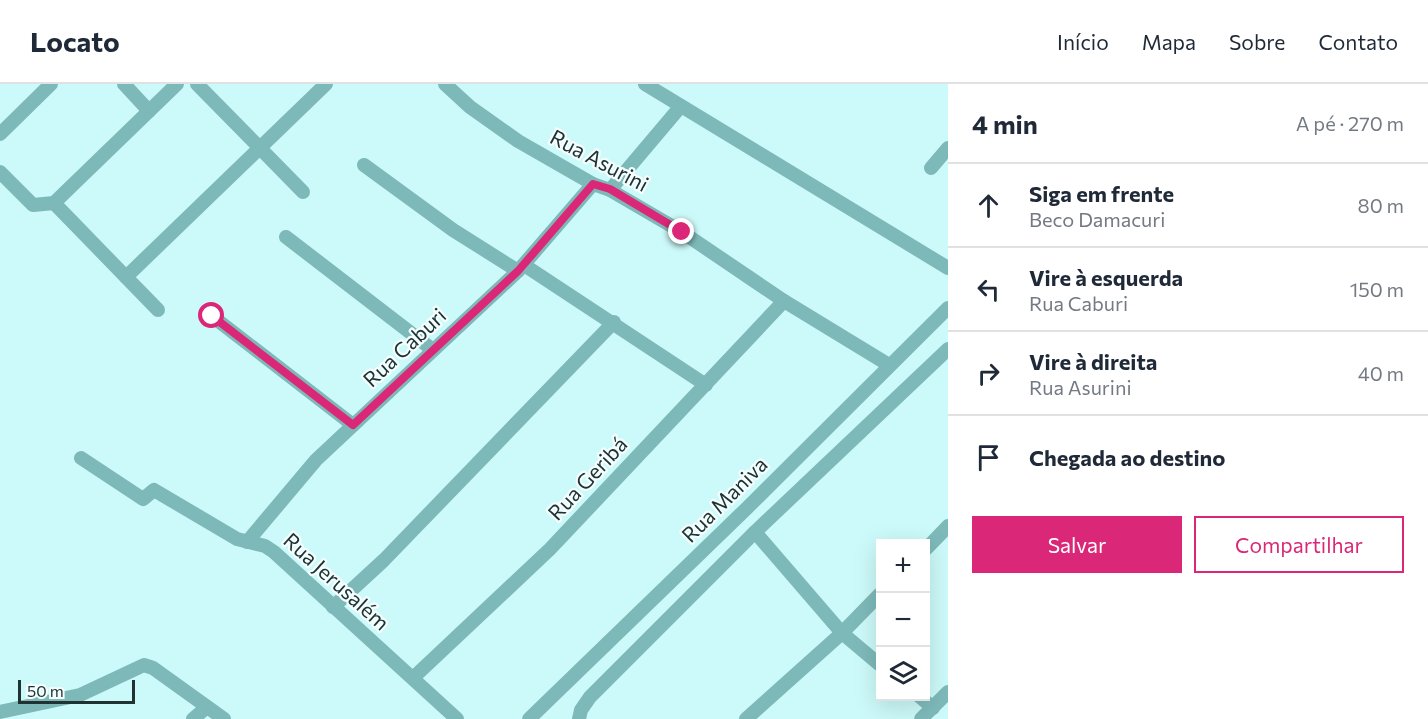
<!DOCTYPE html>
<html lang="pt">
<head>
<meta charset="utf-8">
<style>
  :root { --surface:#fff; --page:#f6f6f7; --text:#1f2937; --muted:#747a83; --line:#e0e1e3; --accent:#db2777 }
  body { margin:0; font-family:Commissioner,sans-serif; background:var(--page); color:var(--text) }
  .controls { position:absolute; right:18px; bottom:18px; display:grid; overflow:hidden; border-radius:0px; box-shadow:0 6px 24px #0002 }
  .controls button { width:54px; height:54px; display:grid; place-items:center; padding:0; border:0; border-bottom:2px solid var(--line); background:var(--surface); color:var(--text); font:30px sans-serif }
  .scale { position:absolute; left:18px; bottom:15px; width:117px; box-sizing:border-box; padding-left:6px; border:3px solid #203232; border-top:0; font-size:16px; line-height:21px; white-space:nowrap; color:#203232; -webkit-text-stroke:4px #f5fefe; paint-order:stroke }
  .stop { position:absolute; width:18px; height:18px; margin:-14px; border:4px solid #db2777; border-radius:50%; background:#fff }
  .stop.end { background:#db2777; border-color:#fff; box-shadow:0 2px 6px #0008 }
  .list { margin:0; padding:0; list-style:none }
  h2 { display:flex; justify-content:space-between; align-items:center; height:78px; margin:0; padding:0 24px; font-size:26px }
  h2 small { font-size:20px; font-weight:400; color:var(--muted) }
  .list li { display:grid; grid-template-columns:39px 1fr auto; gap:18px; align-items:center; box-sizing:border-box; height:84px; padding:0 24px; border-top:2px solid var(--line) }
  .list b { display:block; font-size:22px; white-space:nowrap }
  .list p { margin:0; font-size:20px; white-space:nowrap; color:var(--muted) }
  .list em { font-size:20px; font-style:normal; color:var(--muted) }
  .actions { display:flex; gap:12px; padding:18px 24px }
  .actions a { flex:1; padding:14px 0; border:2px solid var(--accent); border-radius:0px; text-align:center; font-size:21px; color:var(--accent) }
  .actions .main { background:var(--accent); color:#fff }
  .icon { flex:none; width:33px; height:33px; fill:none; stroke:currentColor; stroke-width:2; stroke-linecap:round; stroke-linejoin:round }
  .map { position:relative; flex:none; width:948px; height:635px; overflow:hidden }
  header { display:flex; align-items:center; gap:36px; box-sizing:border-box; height:84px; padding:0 30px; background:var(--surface); border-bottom:2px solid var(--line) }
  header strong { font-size:28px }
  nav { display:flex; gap:33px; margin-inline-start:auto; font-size:21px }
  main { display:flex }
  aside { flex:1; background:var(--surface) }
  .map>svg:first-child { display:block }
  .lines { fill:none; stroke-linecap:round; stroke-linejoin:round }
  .minor { stroke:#7eb9b9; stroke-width:14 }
  .route { stroke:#db2777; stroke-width:8 }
  .labels { text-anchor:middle; stroke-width:4.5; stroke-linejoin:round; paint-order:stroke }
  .street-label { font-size:21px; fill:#203232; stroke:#f5fefe }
</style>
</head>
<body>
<header>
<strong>Locato</strong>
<nav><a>Início</a><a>Mapa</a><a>Sobre</a><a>Contato</a></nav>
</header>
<main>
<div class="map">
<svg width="948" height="635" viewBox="0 0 948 635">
  <rect width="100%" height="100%" fill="#ccf9f9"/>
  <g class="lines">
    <!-- minor -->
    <g class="minor">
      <polyline points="124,0 149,27"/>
      <polyline points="197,0 303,108"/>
      <polyline points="445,0 470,23 518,57 593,100 610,106 682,148 784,217 889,281"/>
      <polyline points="645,0 948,184"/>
      <polyline points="0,50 51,0"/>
      <polyline points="364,81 453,146 518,187"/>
      <polyline points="931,84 948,64"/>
      <polyline points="0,88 33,121 54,119 158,226"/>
      <polyline points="610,106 681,22"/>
      <polyline points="54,119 177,0"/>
      <polyline points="286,153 433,266"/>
      <polyline points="524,181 706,301"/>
      <polyline points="126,193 326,0"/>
      <polyline points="212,232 353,341"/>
      <polyline points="81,374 143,415 154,406 237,455 265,462 274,468 457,635"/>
      <polyline points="755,448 842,549 880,581"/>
      <polyline points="247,458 316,376 518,187 593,100"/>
      <polyline points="926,465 948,442"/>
      <polyline points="333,523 384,476 614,238"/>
      <polyline points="414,593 550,465 784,217"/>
      <polyline points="919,612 933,624"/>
      <polyline points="0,628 80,611 144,581 153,584 224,635"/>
      <polyline points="193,635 207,623"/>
      <polyline points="529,635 746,425 948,224"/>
      <polyline points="579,635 581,626 590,613 755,448 948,265"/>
      <polyline points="746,635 842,549 880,510"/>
      <polyline points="921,635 948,608"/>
    </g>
  </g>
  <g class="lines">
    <!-- route -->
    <polyline class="route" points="212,232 353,341 518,187 593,100 610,105 682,148"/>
  </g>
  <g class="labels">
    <!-- street labels -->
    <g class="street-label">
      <text transform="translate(599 77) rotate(28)" y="7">Rua Asurini</text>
      <text transform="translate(405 264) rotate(-43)" y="7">Rua Caburi</text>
      <text transform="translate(588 395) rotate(-47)" y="7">Rua Geribá</text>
      <text transform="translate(725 416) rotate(-45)" y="7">Rua Maniva</text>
      <text transform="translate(336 498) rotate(42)" y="7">Rua Jerusalém</text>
    </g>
  </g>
</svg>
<div class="controls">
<button>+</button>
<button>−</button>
<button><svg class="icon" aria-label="layers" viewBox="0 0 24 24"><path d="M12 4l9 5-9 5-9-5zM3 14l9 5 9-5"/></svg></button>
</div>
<div class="scale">50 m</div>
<div class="stop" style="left:212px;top:232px"></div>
<div class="stop end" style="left:682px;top:148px"></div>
</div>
<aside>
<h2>4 min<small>A pé · 270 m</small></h2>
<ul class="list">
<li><svg class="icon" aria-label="ahead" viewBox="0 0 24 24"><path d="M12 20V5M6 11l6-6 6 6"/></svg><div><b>Siga em frente</b><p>Beco Damacuri</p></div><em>80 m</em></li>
<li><svg class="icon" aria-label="left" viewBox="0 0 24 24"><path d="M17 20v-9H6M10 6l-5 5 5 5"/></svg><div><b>Vire à esquerda</b><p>Rua Caburi</p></div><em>150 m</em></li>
<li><svg class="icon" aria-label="right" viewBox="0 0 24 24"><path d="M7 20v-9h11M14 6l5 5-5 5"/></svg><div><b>Vire à direita</b><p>Rua Asurini</p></div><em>40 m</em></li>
<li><svg class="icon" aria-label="arrive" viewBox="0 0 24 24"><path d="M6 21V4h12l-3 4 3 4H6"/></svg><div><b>Chegada ao destino</b></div></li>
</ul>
<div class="actions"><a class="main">Salvar</a><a>Compartilhar</a></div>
</aside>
</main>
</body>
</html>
